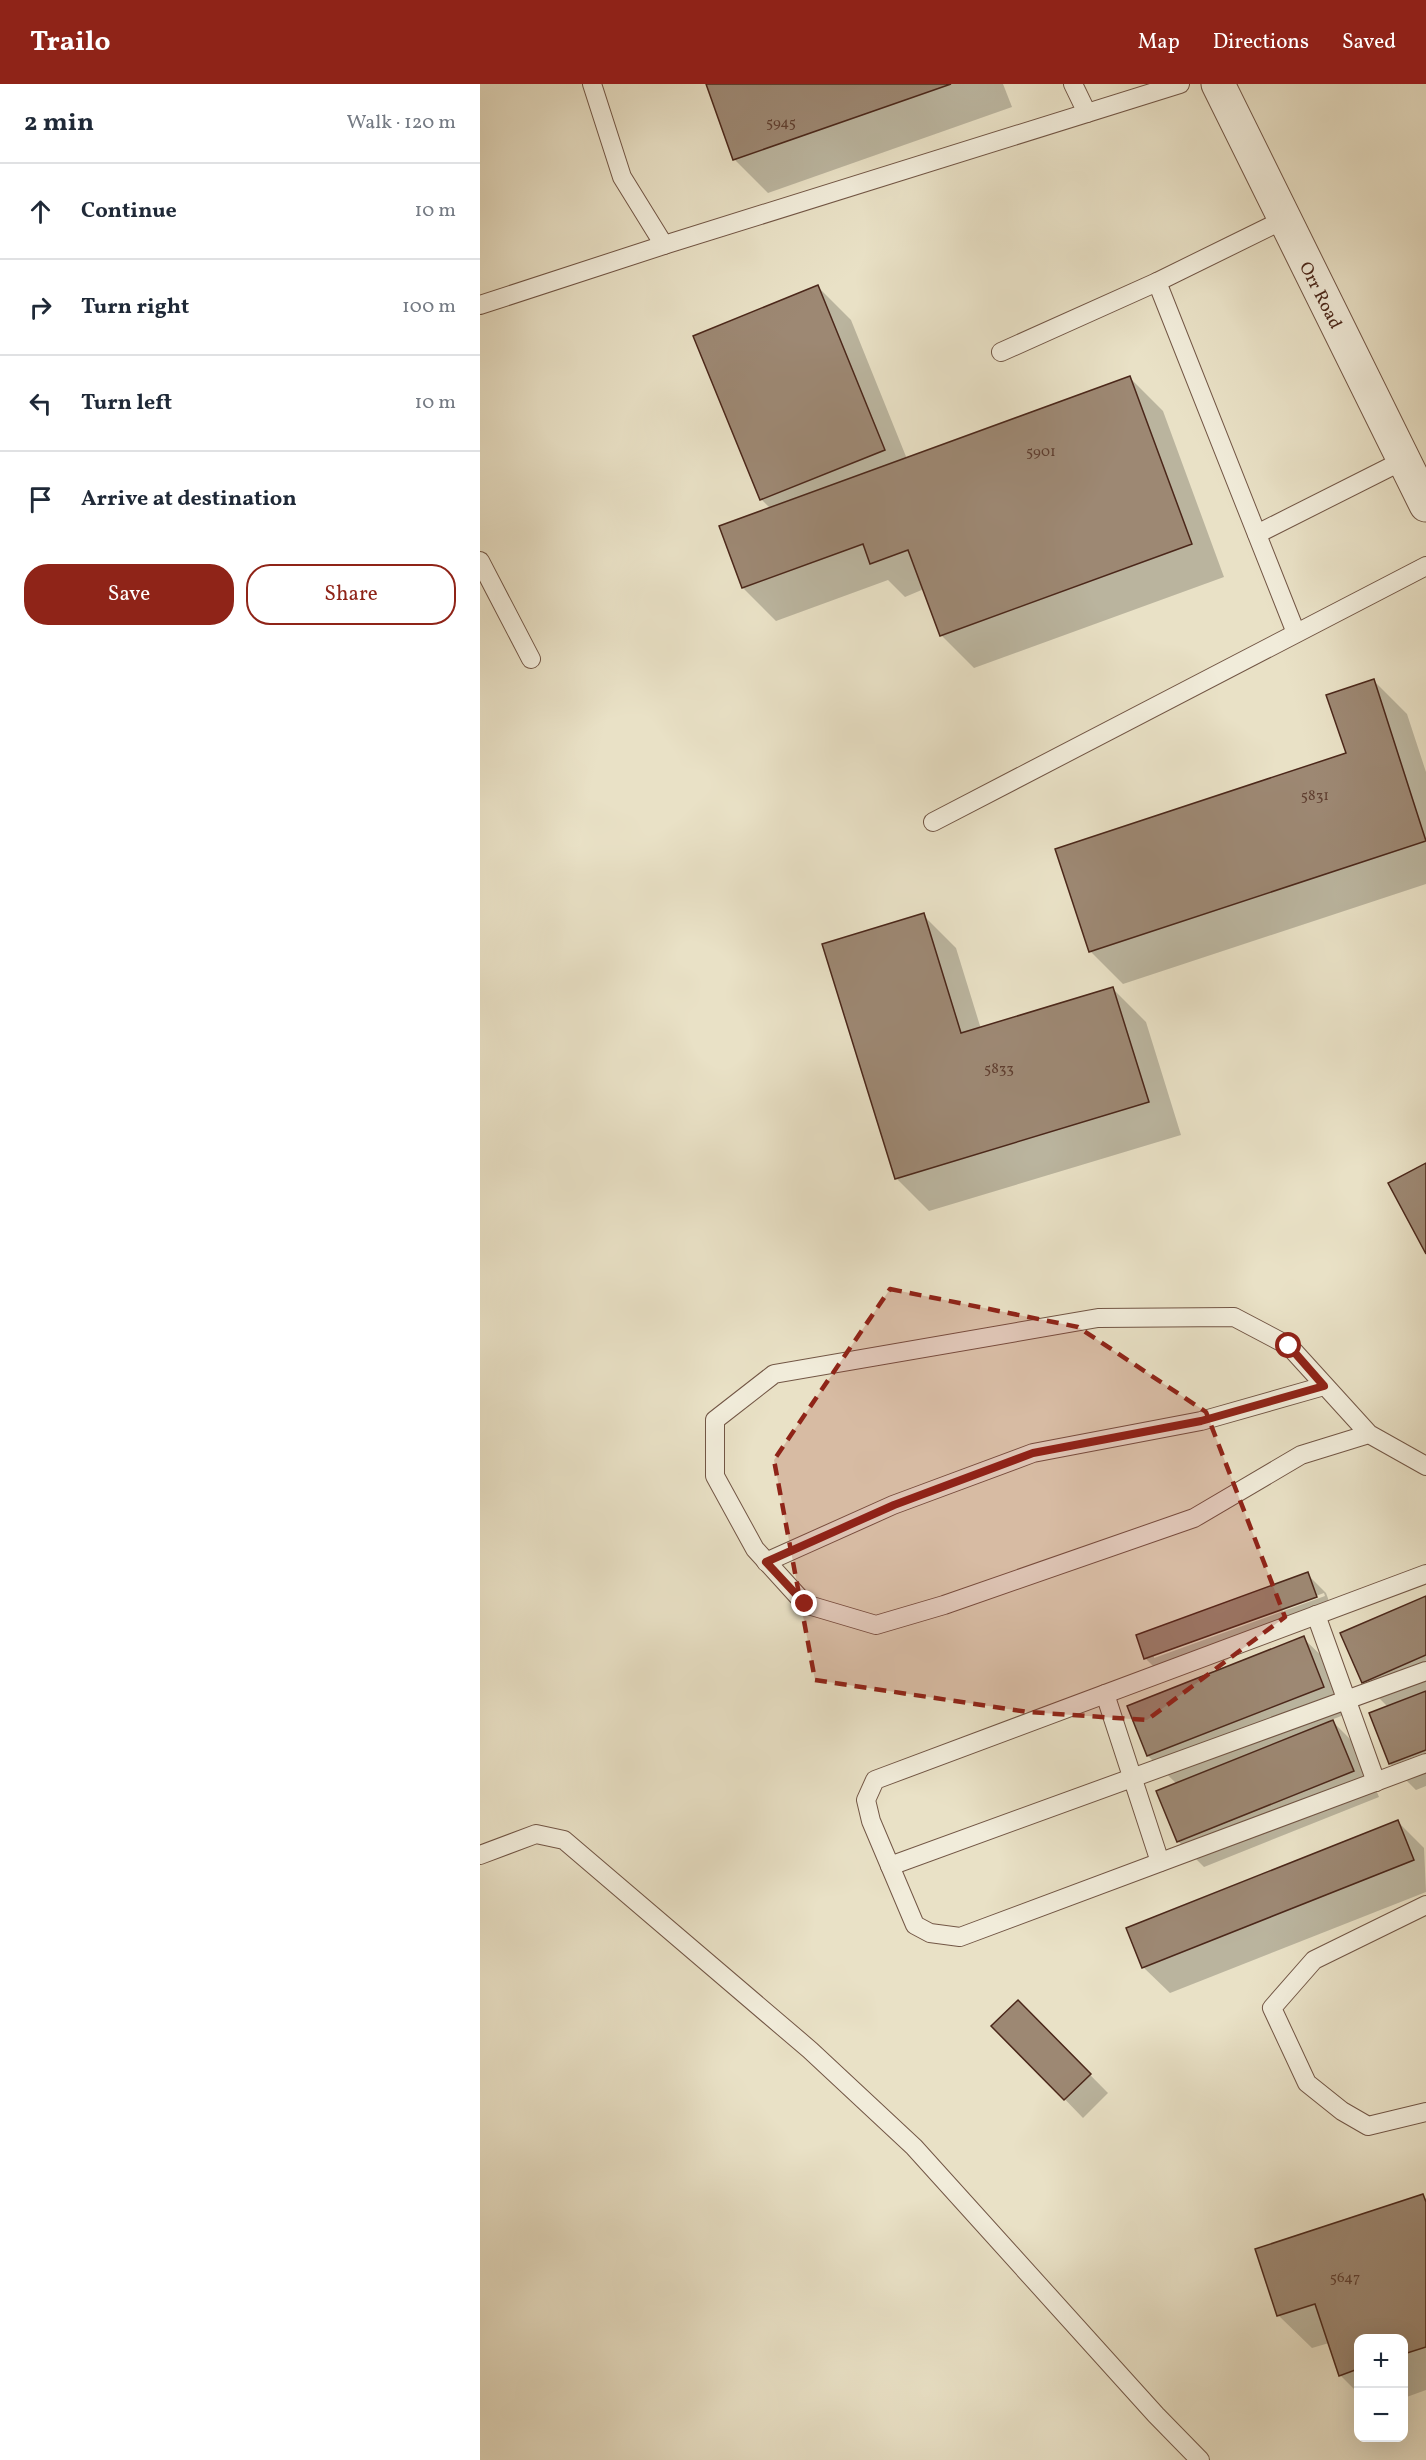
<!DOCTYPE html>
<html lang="en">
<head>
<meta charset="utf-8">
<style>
  :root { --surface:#fff; --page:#f6f6f7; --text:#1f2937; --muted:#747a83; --line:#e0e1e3; --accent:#8f2418 }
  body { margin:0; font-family:Vollkorn,serif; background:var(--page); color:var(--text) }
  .controls { position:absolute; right:18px; bottom:18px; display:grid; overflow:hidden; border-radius:12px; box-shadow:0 6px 24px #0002 }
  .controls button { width:54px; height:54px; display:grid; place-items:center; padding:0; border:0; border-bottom:2px solid var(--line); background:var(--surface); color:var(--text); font:30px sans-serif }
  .stop { position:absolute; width:18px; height:18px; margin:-14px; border:4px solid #8f2418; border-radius:50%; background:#fff }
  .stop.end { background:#8f2418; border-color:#fff; box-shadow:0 2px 6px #0008 }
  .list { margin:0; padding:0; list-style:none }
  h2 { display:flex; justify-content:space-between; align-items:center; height:78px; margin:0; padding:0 24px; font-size:26px }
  h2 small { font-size:20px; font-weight:400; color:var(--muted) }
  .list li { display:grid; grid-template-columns:39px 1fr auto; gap:18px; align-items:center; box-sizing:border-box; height:96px; padding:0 24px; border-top:2px solid var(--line) }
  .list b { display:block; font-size:22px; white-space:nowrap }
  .list em { font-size:20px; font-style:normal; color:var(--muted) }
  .actions { display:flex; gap:12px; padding:18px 24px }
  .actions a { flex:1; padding:14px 0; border:2px solid var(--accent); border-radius:24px; text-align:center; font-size:21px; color:var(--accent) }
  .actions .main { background:var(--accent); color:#fff }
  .icon { flex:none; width:33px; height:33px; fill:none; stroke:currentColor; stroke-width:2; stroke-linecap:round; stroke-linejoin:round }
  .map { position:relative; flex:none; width:946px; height:2376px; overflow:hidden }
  header { display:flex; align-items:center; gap:36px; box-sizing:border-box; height:84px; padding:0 30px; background:var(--accent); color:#fff }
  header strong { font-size:28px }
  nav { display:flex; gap:33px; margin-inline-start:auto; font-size:21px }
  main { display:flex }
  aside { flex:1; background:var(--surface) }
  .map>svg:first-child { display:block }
  .shadow { fill:#0003; fill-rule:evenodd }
  .building { fill:#9d8873; stroke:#4b271a; stroke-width:1.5 }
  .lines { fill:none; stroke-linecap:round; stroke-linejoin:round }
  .service-casing { stroke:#725645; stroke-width:20 }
  .tertiary-casing { stroke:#725645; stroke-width:35 }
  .service { stroke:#f1ecda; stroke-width:18 }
  .tertiary { stroke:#f1ecda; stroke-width:33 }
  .route { stroke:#8f2418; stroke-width:8 }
  .marked { fill:#8f2418; fill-opacity:0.2; stroke:#8f2418; stroke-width:4.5; stroke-dasharray:12 8; stroke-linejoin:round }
  .labels { text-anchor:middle; stroke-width:6; stroke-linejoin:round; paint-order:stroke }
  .number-label { font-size:15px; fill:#603f30 }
  .street-label { font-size:18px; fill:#4b271a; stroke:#f1ecda }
</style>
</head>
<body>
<header>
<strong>Trailo</strong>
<nav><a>Map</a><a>Directions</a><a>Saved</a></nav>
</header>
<main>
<aside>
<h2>2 min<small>Walk · 120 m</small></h2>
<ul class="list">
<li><svg class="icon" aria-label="ahead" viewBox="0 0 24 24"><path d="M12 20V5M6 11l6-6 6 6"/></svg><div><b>Continue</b></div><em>10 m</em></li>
<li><svg class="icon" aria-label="right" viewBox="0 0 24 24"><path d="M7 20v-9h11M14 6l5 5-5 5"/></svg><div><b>Turn right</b></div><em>100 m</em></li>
<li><svg class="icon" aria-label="left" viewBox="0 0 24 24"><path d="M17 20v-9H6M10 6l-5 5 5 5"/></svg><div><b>Turn left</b></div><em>10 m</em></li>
<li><svg class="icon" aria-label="arrive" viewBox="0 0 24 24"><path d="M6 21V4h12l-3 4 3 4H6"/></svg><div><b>Arrive at destination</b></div></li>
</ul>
<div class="actions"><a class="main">Save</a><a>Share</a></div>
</aside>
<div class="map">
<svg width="946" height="2376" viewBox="0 0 946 2376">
  <rect width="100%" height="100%" fill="#e9e1c6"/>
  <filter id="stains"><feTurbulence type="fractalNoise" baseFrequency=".00333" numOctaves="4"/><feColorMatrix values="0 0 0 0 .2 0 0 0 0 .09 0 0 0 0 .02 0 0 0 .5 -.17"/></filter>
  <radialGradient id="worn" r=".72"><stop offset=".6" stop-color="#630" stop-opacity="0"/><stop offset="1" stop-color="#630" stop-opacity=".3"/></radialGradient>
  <!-- shadow -->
  <g class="shadow">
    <polygon points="228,0 523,0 532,23 288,109 255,76"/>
    <polygon points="338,203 371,236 427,375 650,294 683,327 744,493 494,584 461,551 444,505 425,513 408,496 296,537 263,504 291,425 281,415"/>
    <polygon points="894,597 927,630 946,688 946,800 643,900 610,867 868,670"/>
    <polygon points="443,831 476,864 501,945 633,905 666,938 701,1051 449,1127 416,1094"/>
    <path d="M827 1490 846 1509 854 1531 684 1593 666 1575 657 1552ZM844 1509 845 1512 674 1574V1570Z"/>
    <polygon points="946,1513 946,1702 936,1706 910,1680 908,1623 883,1598"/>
    <polygon points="823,1554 850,1580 869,1629 851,1636 879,1664 899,1713 724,1783 698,1757 697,1700 668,1672 649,1623"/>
    <polygon points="918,1738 944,1764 946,1808 690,1909 663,1883"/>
    <polygon points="538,1918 628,2009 603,2034 514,1942"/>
    <polygon points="943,2112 946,2115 946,2306 924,2314 924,2254 878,2254 878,2309 860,2291 849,2259 832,2264 798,2231"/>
  </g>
  <!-- building -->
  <g class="building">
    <polygon points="226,0 471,0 253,76"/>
    <polygon points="338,201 405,366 280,416 213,252"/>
    <polygon points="650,292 712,460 460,552 428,466 390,480 383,460 262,504 239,442"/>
    <polygon points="894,595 946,757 609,868 575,765 866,669 846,611"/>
    <polygon points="444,829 481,949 633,903 669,1018 415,1095 342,860"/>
    <polygon points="946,1079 946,1170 908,1099"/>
    <polygon points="828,1488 837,1513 664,1575 656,1551"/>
    <polygon points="946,1512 946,1571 882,1599 860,1549"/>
    <polygon points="824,1552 844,1603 667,1672 647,1622"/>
    <polygon points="946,1607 946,1666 909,1680 889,1629"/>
    <polygon points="853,1636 874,1687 697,1758 676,1707"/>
    <polygon points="918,1736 934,1776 662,1884 646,1844"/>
    <polygon points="538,1916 611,1990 584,2016 511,1942"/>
    <polygon points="943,2110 946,2118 946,2263 924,2270 924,2254 878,2254 878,2285 859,2292 835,2220 797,2232 775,2165"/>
  </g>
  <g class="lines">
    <defs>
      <g id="service">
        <polyline points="112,0 142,93 184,161 700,0"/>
        <polyline points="593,0 607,29"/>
        <polyline points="803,136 677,198 816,549"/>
        <polyline points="0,221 184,161"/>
        <polyline points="521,268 677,198"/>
        <polyline points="777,450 924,376"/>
        <polyline points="0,477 51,575"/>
        <polyline points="453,738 946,482"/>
        <polyline points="889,1350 821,1371 714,1434 464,1521 396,1541 325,1520 275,1465 235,1392 235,1336 294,1290 618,1234 754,1233 809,1262 889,1350 946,1382"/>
        <polyline points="286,1478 413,1421 553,1369 721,1337 844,1302"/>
        <polyline points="946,1490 395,1696 386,1716 391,1737 435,1841 450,1849 480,1853 946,1679"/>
        <polyline points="836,1531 896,1698"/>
        <polyline points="625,1610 680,1778"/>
        <polyline points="0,1771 56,1750 84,1756 330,1966 434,2063 676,2331 720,2376"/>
        <polyline points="410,1782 946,1587"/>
        <polyline points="946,1821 834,1876 792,1924 827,1999 862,2027 888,2042 946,2028"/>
      </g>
      <polyline id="tertiary" points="738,0 946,421"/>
    </defs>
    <!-- service casing -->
    <use href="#service" class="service-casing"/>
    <!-- tertiary casing -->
    <use href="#tertiary" class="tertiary-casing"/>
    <!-- service -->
    <use href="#service" class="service"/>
    <!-- tertiary -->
    <use href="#tertiary" class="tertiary"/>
  </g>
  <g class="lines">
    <!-- route -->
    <polyline class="route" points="325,1520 286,1478 414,1421 553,1369 721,1337 844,1302 809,1262"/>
  </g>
  <!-- marked area -->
  <path class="marked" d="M410 1205 598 1243 726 1328 805 1533 667 1636 548 1628 335 1596 294 1376Z"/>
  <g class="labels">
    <!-- number labels -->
    <g class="number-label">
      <text x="301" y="43">5945</text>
      <text x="561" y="372">5901</text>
      <text x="835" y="716">5831</text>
      <text x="519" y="989">5833</text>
      <text x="865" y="2198">5647</text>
    </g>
    <!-- street labels -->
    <g class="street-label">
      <text transform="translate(841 211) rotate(63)" y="6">Orr Road</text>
    </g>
  </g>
  <rect width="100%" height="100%" filter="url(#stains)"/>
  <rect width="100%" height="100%" fill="url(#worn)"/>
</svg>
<div class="controls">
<button>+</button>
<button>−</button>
</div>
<div class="stop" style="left:809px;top:1262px"></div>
<div class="stop end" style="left:325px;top:1520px"></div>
</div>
</main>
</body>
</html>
